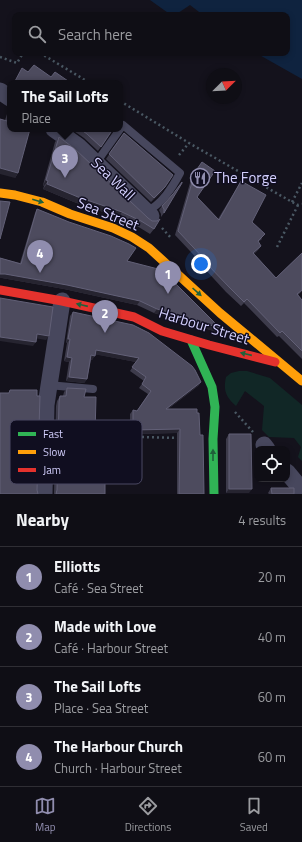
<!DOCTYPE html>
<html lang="en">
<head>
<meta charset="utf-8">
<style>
  :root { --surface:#0f0e15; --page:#18171e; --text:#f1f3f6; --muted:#9b9ca0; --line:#2f2e34; --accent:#908dae }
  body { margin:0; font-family:"Titillium Web",sans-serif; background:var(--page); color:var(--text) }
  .controls { position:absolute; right:12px; bottom:12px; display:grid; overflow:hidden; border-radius:8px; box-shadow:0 2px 6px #0003 }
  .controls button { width:36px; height:36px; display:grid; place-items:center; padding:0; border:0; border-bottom:1px solid var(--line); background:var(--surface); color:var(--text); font:20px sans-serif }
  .compass { position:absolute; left:206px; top:68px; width:36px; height:36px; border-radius:50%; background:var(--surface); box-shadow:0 2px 6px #0003; rotate:66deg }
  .you { position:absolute; left:201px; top:264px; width:14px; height:14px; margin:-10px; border:3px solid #fff; border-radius:50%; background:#1a73e8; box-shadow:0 0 0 6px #1a73e833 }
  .badge { display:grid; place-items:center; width:26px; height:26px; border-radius:50%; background:var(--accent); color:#fff; font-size:13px; font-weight:700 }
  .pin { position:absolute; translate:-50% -33px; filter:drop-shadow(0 1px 2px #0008) }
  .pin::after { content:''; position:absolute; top:21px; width:14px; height:12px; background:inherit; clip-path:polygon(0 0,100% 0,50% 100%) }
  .popup { position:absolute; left:7px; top:80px; width:116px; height:52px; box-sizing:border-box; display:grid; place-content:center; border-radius:8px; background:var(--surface); filter:drop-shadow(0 1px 3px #0005); font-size:13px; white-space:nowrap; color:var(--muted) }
  .popup b { font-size:15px; color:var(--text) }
  .popup::after { content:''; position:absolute; left:50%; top:100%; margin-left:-8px; border:8px solid transparent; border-top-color:var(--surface) }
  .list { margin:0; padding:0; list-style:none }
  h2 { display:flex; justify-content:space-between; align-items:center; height:52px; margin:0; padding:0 16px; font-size:17px }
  h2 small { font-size:13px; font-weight:400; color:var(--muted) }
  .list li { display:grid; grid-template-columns:26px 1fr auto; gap:12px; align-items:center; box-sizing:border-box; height:60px; padding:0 16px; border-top:1px solid var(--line) }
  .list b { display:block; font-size:15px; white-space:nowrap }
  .list p { margin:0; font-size:13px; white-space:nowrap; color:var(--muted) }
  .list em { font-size:13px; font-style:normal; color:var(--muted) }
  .icon { flex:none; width:22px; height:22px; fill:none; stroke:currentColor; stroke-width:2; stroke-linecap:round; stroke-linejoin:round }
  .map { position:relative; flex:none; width:302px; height:494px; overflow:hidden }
  .search { position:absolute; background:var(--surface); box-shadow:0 2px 6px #0003; left:12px; right:12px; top:12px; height:44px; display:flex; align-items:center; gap:10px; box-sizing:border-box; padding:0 14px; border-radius:8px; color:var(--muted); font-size:15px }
  .sheet { height:292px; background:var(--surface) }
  nav { display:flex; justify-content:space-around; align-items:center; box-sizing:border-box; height:56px; border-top:1px solid var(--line); background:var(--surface); font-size:11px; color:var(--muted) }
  nav a { display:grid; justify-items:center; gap:2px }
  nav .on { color:var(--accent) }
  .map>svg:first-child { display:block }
  .green { fill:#112726 }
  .water { fill:#0f233f }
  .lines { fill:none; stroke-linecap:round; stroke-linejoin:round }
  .path { stroke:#4a5863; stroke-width:2.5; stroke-dasharray:2 3; stroke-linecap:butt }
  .lane { stroke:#47475d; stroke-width:8 }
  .street { stroke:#47475d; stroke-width:17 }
  .fast { stroke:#30b455; stroke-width:9 }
  .slow { stroke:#ff9f0a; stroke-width:9 }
  .jam { stroke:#e5322d; stroke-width:9 }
  .wall { fill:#3d3b4b }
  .shaded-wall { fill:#262430 }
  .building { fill:#4d4b5e; stroke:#626077 }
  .oneway { fill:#20613a }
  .labels { text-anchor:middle; stroke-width:3; stroke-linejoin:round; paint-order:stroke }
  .poi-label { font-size:15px; fill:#d3cffd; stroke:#100e20; text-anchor:start }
  .street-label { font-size:15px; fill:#d3cffd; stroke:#100e20 }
  .key { fill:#100e20; stroke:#4a4862; stroke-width:1 }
  .key-label { font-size:11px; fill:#d3cffd }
</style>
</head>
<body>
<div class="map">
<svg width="302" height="494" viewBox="0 0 302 494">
  <rect width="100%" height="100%" fill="#14121c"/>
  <!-- green -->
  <path class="green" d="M239 371H247L270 378 302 405V461L298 457 301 447 294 438 269 437 262 430 264 406 245 391 236 406C226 397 223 391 226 377L231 373Z"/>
  <!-- water -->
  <polygon class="water" points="150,0 302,0 302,79 256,53 287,53 287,15 203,15 190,5 175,15 171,15"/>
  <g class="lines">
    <!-- path -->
    <g class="path">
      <polyline points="40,53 90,83"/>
      <polyline points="0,57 17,63 23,53"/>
      <polyline points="120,101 189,143 292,202 298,205 302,204"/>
      <polyline points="179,155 189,143"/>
      <polyline points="292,202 302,183"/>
      <polyline points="162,228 171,238"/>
      <polyline points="277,247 298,205"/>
      <polyline points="235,412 253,432"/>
      <polyline points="102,436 179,438"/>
    </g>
    <!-- lane -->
    <g class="lane">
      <path d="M96 163 123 125 180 173C172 188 162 204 146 212"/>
      <polyline points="48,385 93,389"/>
    </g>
    <!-- street -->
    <g class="street">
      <polyline points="0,91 10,98"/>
      <polyline points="54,129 78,146 151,216"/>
      <polyline points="264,445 267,449"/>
      <polyline points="287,472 302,490"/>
      <polyline points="44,494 46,405 62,301"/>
    </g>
    <!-- fast -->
    <polyline class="fast" points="191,340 212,387 215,407 213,439 214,494"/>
    <!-- slow -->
    <polyline class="slow" points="0,193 15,195 42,202 70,214 113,228 132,237 149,248 220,313 302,381"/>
    <!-- jam -->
    <polyline class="jam" points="0,290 62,301 134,317 162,331 209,345 275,362"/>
  </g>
  <!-- wall -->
  <g class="wall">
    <polygon points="10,106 10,129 18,173 15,178 5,120 9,108"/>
    <polygon points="71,129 113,129 98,151 84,138"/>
    <polygon points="124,133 162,192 151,202 106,159"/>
    <polygon points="59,137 154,229 150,234 137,226 118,217 74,202 43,189 44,186 43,185 55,142"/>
    <polygon points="202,162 197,197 218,219 241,181 252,222 262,239 258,242 261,246 258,250 254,254 276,278 302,253 302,291 298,295 302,300 302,359 279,336 277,337 244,303 241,306 226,292 203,267 204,266 175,235 192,176"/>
    <polygon points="173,194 164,213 161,217 161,214 159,210 162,206"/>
    <polygon points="37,209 127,261 217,332 154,313 137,305 64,289 2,278 0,278 0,258 20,263 35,213"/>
    <polygon points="73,312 201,382 198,386 168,409 200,435 204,494 177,494 177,433 130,434 130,414 133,410 137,411 148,394 139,388 144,381 130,371 136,362 95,354 92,360 91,360 87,379 84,383 66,381 69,362 64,361 67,343 66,343 70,316"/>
    <polygon points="67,388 84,397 95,434 105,494 54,494 56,406 57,401 60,396 63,396 64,392"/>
    <polygon points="229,434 249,493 226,493 226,439"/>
    <polygon points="271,488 294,494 269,494 268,493"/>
  </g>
  <!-- shaded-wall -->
  <g class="shaded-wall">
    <polygon points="0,168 18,173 15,178 0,174"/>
    <polygon points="46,180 48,181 44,186 43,185"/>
    <polygon points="47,184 122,212 118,217 74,202 43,189"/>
    <polygon points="165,187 162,192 151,202 154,198"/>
    <polygon points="261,246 258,250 250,258 253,253"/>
    <polygon points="0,274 5,274 67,285 140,301 137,305 64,289 2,278 0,278"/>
    <polygon points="157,309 220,328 217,332 154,313"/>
    <polygon points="37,334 49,336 46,340 34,338"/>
    <polygon points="0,337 36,342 33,346 0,341"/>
    <polygon points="68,339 70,339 67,343 66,343"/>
    <polygon points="96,350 139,358 136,362 93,354"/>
    <polygon points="91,355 95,356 92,360 89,359"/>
    <polygon points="67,357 72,358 69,362 64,361"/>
    <polygon points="69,377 87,379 84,383 66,381"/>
    <polygon points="201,382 198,386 163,413 166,409"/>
    <polygon points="180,429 177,433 130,434 133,430"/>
    <polygon points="229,489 252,489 249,493 226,493"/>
  </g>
  <!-- building -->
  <g class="building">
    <polygon points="34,65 51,77 55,72 71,83 14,83 22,68 28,72"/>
    <polygon points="10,109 10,129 30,129 18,173 0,168 0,119 7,121"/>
    <polygon points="80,129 113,129 101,147 87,134"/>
    <polygon points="124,133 173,175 165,187 154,198 109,154"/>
    <polygon points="59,137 75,149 148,218 152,221 157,221 160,219 154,229 141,221 122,212 78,197 47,184 48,181 46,180"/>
    <polygon points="202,162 215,171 197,197 219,220 241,181 266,195 252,222 265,234 258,241 261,246 253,253 276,278 302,253 302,290 297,294 302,300 302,351 282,331 280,333 247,299 244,302 229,287 206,263 207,262 178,231 195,172"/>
    <polygon points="182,182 182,183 164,213 164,209 162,206 173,194"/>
    <polygon points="0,201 10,202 0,239"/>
    <polygon points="37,209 69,222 111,236 129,244 136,248 127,261 162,270 220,328 157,309 140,301 67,285 5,274 0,274 0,258 21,264"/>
    <polygon points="0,298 53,307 49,336 37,334 36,342 0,337"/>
    <polygon points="73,312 133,325 149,333 192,366 195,370 201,382 166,409 197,409 197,413 199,413 200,435 203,435 204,494 179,494 180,429 133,430 133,410 137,411 151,391 142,384 146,377 132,367 139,358 96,350 95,356 91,355 87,379 69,377 72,358 67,357 70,339 68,339"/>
    <polygon points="67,388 86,389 84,397 96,397 95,434 105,434 105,494 56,494 57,490 59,402 60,396 66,396"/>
    <polygon points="10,390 37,390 37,396 40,396 37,490 38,494 0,494 0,393 9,393"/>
    <polygon points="229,434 251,434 252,489 229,489"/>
    <polygon points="271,488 294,488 294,494 272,494"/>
  </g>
  <!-- one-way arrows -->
  <defs><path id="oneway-solid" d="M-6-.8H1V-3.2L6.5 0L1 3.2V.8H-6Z"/></defs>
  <g class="oneway">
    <use href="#oneway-solid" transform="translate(38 201) rotate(16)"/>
    <use href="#oneway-solid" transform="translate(197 292) rotate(42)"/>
    <use href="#oneway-solid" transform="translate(82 305) rotate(-167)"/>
    <use href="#oneway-solid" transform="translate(246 354) rotate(-167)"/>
    <use href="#oneway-solid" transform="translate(213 455) rotate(-90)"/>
  </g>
  <!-- icons -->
  <defs>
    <symbol id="restaurant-ring" viewBox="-11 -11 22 22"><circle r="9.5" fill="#100e20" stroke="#908dae" stroke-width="1.5"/><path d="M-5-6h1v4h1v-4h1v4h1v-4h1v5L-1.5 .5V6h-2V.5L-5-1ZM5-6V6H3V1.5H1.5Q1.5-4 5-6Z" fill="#908dae"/></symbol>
  </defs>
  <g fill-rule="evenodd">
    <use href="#restaurant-ring" x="189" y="167" width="22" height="22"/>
  </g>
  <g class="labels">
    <!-- poi labels -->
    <g class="poi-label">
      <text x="214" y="183">The Forge</text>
    </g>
    <!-- street labels -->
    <g class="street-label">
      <text transform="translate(113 179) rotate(44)" y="5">Sea Wall</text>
      <text transform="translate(108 214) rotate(22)" y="5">Sea Street</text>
      <text transform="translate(204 326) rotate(17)" y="5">Harbour Street</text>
    </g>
  </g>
  <!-- legend -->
  <rect x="10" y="420" width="132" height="64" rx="6" class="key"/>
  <rect x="18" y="432" width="18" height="4" fill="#30b455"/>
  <rect x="18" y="450" width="18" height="4" fill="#ff9f0a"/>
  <rect x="18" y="468" width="18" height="4" fill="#e5322d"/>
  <g class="key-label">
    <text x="43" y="438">Fast</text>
    <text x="43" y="456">Slow</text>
    <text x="43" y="474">Jam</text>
  </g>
</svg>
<div class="controls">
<button><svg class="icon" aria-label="locate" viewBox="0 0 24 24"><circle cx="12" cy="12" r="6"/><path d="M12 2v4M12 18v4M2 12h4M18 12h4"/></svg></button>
</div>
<svg class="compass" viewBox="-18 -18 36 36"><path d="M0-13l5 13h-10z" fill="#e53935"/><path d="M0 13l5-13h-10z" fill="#9b9ca0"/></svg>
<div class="you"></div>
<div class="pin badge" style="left:168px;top:294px">1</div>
<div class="pin badge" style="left:105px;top:333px">2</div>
<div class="pin badge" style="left:65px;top:178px">3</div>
<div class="popup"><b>The Sail Lofts</b>Place</div>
<div class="pin badge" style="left:40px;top:273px">4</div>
<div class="search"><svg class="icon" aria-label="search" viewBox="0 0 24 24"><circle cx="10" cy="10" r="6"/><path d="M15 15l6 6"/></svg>Search here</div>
</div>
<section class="sheet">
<h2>Nearby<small>4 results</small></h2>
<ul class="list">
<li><span class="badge">1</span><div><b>Elliotts</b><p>Café · Sea Street</p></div><em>20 m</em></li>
<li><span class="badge">2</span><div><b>Made with Love</b><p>Café · Harbour Street</p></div><em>40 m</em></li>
<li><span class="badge">3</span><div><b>The Sail Lofts</b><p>Place · Sea Street</p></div><em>60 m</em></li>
<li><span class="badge">4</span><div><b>The Harbour Church</b><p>Church · Harbour Street</p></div><em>60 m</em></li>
</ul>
</section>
<nav>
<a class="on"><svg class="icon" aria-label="map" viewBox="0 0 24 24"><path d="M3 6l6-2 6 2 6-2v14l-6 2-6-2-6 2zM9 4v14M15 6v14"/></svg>Map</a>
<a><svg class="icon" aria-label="directions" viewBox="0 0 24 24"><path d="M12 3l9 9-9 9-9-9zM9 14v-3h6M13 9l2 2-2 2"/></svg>Directions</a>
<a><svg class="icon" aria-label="saved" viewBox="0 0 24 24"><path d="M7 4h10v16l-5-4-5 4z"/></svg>Saved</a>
</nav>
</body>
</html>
